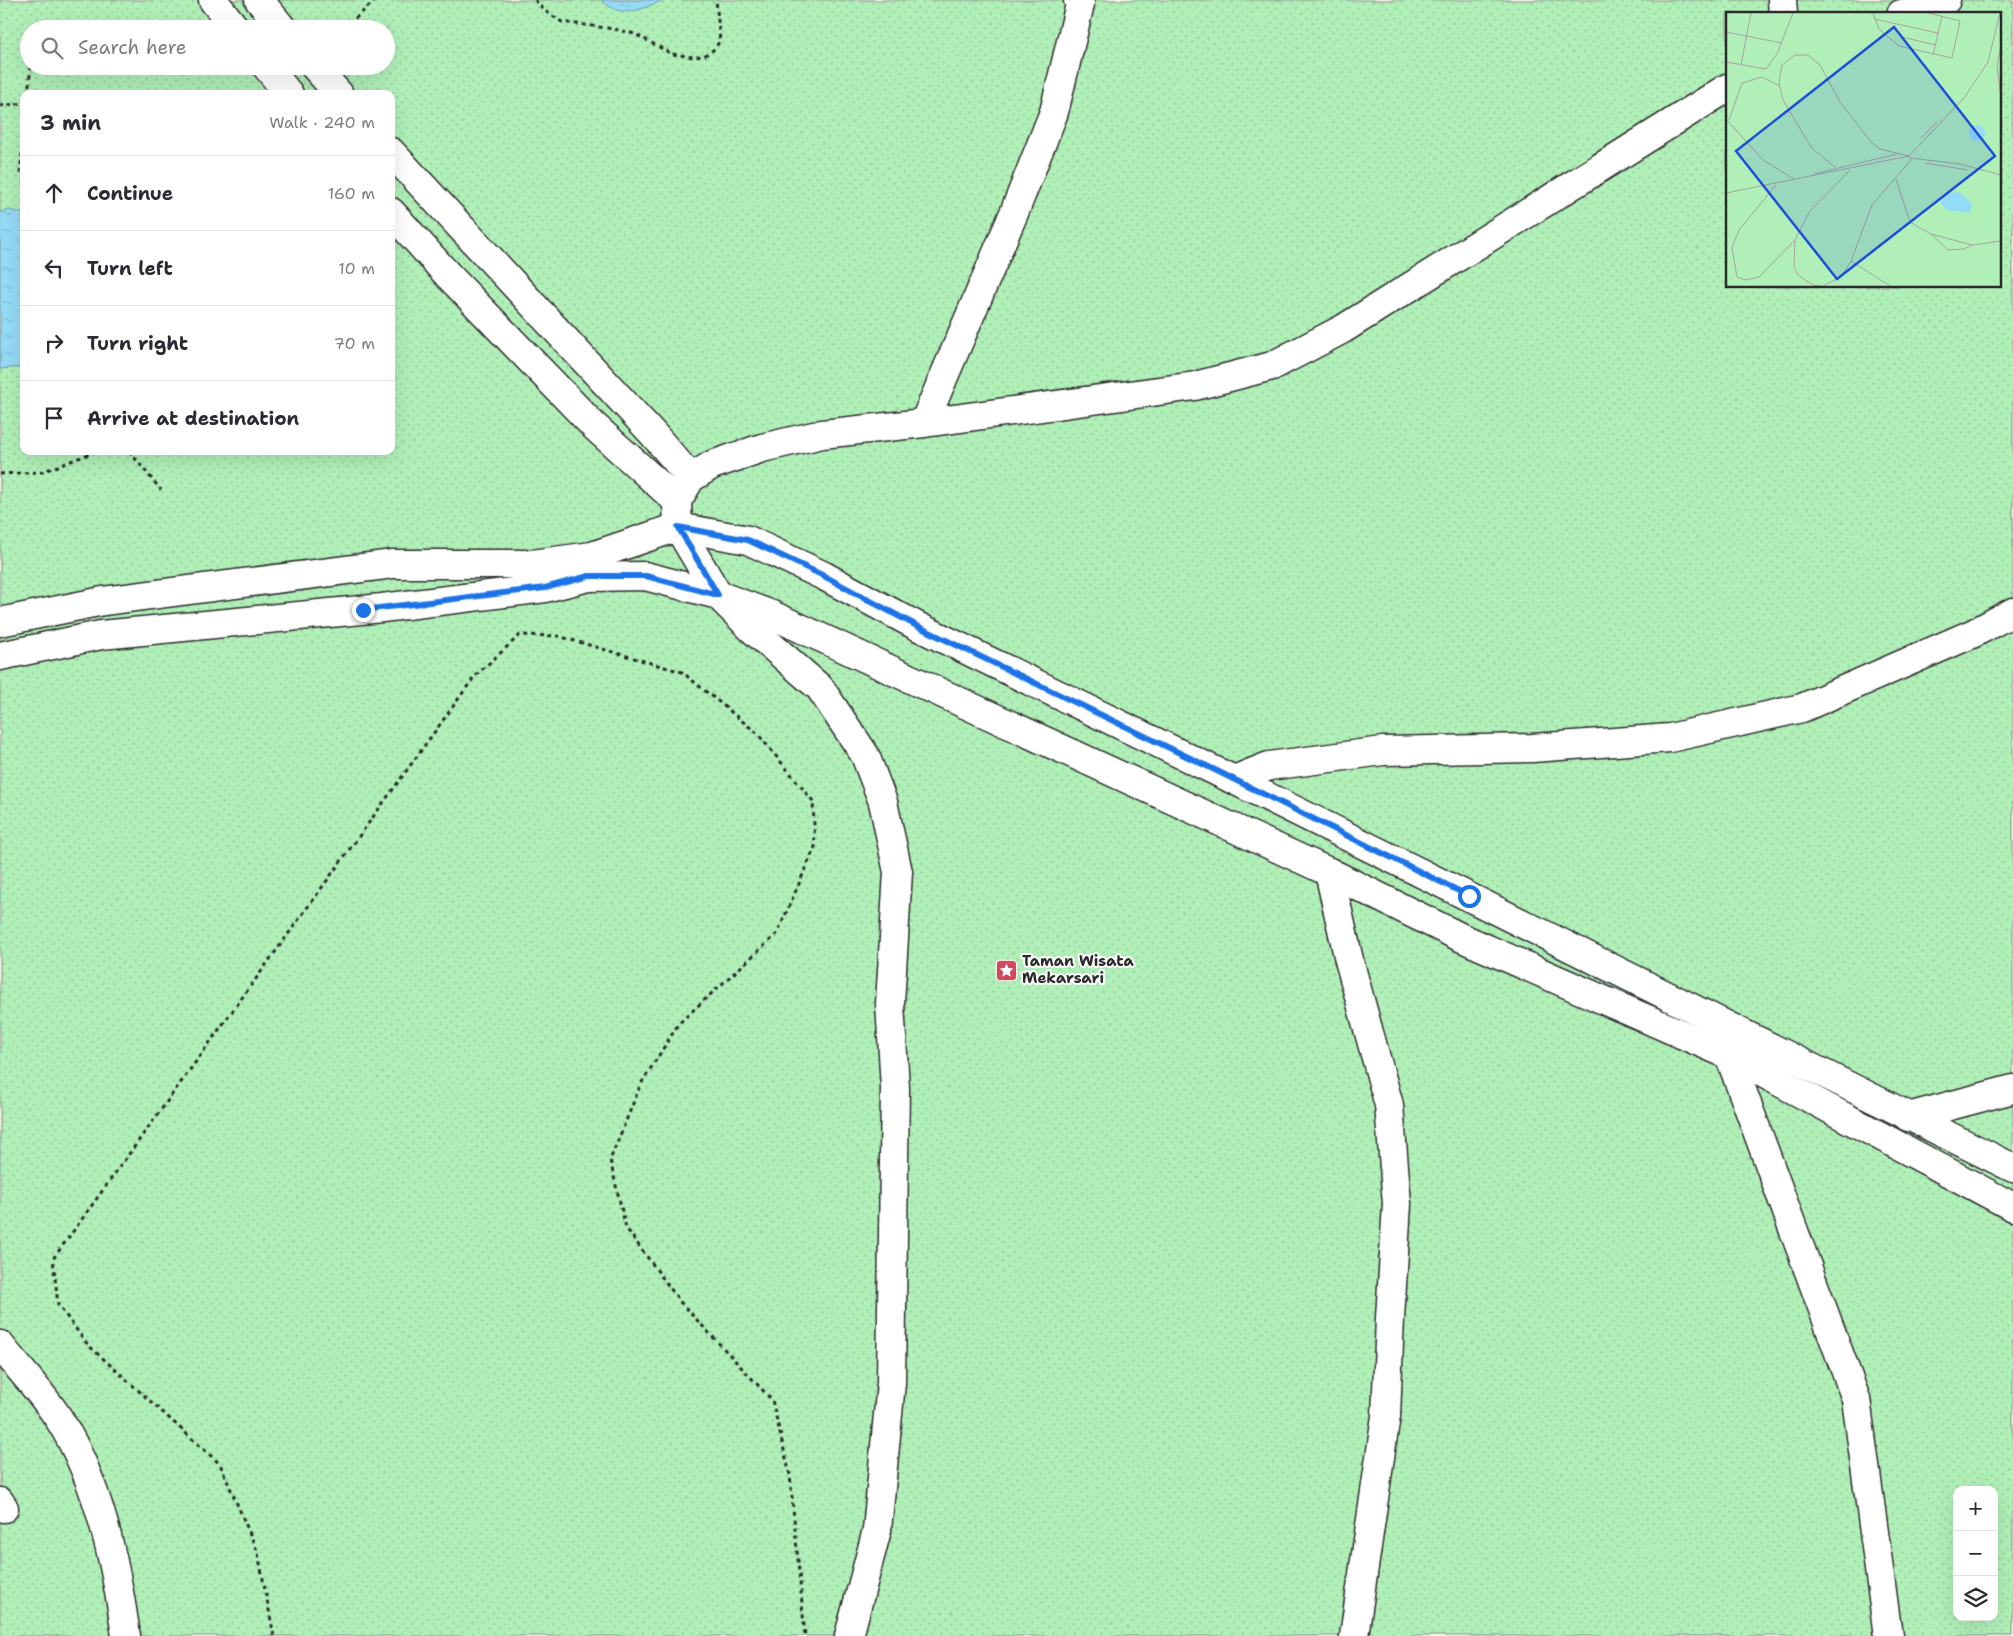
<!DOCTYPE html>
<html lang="en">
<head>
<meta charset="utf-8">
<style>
  :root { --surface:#fff; --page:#f2f2f3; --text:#2b2b33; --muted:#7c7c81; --line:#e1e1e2 }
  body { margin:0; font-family:"Shantell Sans",sans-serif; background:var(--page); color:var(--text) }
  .controls { position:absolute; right:15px; bottom:15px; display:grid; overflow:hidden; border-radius:10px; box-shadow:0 5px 20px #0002 }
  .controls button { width:45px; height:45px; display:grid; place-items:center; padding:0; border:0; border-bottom:1px solid var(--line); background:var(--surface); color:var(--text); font:25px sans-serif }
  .stop { position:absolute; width:15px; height:15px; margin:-11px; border:4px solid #1a73e8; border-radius:50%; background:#fff }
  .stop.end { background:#1a73e8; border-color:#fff; box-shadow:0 1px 5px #0008 }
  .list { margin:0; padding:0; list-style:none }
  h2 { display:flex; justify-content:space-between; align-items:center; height:65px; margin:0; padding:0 20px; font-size:21px }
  h2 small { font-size:16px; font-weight:400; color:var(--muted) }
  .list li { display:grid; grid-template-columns:32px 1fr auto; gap:15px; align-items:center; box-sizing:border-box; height:75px; padding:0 20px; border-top:1px solid var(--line) }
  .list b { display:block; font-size:19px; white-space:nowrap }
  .list em { font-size:16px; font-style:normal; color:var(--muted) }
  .icon { flex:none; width:28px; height:28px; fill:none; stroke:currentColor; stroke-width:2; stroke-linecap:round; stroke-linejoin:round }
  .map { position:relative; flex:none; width:2013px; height:1636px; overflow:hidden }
  .search { position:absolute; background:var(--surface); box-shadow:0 5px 20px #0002; left:20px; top:20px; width:375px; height:55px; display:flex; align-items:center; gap:12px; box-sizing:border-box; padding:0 18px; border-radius:28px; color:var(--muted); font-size:19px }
  .panel { position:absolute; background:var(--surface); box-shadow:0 5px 20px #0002; left:20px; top:90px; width:375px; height:365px; border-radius:10px }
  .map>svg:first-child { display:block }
  .grass { fill:url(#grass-dots); stroke:#6e8e72; fill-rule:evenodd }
  .water { fill:url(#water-ripples); stroke:#6b95a5 }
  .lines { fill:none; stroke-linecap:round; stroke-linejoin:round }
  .minor-casing { stroke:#2b2b2b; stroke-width:31 }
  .path { stroke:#2b2b2b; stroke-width:3; stroke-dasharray:4 4; stroke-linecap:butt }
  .minor { stroke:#fff; stroke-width:28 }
  .route { stroke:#1a73e8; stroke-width:6 }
  .labels { text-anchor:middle; stroke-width:4; stroke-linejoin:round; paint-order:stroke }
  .poi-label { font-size:15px; font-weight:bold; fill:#2b2b2b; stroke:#fff; text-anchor:start }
  .inset-road { fill:none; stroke:#a8a29f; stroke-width:1 }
  .view { fill:#1d4ed8; fill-opacity:0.15; stroke:#1d4ed8; stroke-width:2.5 }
  .inset-edge { fill:none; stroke:#2b2b2b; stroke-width:2.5 }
</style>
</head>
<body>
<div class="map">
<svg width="2013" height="1636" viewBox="0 0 2013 1636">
  <defs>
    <pattern id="grass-dots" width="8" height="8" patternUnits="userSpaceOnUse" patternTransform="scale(1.25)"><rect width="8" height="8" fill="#b0f0b8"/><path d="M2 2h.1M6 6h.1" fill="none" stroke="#98ce9e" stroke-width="1.8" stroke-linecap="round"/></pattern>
    <pattern id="water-ripples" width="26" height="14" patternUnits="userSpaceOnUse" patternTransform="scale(1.25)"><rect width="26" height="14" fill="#95dbf6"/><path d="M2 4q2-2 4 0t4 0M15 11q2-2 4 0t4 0" fill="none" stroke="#81bcd3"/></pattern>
  </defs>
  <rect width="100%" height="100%" fill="#fcf2ed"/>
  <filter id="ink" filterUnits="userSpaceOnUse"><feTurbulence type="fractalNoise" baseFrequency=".02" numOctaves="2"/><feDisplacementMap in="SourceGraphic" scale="10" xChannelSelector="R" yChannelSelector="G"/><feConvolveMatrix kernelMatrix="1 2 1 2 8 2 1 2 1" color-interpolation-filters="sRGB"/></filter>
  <g filter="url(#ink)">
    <!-- grass -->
    <path class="grass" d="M0 0H2013V1636H0ZM1727 14H1999V286H1727ZM29 29H386V66H29ZM24 94H391V451H24ZM1957 1490H1994V1617H1957Z"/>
    <!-- water -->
    <g class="water">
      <path d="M601 0H664C639 9 625 21 601 0Z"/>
      <polygon points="10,210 24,214 24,367 0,369 0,212"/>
    </g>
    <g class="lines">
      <defs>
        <g id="minor">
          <polyline points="213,0 236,29"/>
          <polyline points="259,0 283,29"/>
          <polyline points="1782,0 1783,14"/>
          <polyline points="1901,14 1946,0"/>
          <polyline points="266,66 289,94"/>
          <polyline points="314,66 339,94"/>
          <polyline points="391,152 654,435 691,478"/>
          <polyline points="391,212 447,274 594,426 677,501"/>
          <polyline points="924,423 1014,213 1054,112 1080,4 1078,0"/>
          <polyline points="0,622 103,601 393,564 532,564 592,556 678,527 748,540 824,576 917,626 1234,780 2013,1168"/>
          <polyline points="0,656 101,635 382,608 545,588 589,577 645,576 718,595 772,615 1329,872 1460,937 1729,1055 2013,1207"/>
          <polyline points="1234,780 1269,766 1383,751 1532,748 1670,738 1802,708 1974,633 2013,612"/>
          <polyline points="1329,872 1349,960 1389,1105 1397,1204 1390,1318 1386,1416 1354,1636"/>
          <polyline points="1729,1055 1856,1399 1888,1636"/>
          <polyline points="1908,1117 2013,1089"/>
          <path d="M0 1345C19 1369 43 1394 59 1419 99 1482 116 1564 126 1636"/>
          <polyline points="0,1502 4,1508"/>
          <polyline points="849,1636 877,1530 891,1383 895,1088 890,1003 898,872 883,802 865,755 820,688 752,629 718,595 678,527 677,501 691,478 712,465 762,448 822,434 924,423 1195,386 1272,366 1343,329 1727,88"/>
        </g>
      </defs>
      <!-- minor casing -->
      <use href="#minor" class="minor-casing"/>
      <!-- path -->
      <g class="path">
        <polyline points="535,0 545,11 562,22 614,29 635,34 672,54 693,57 704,56 713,50 720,41 716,0"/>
        <polyline points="343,29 376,0"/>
        <polyline points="28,94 31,66"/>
        <polyline points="0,106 24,103"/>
        <polyline points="20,173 24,136"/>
        <polyline points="129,451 161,490"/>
        <polyline points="0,474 42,472 97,451"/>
        <polyline points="274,1636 258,1553 220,1464 88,1345 58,1305 53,1259 475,676 520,635 558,636 682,672 757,733 813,801 815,847 777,934 679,1023 641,1084 610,1160 626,1228 681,1303 772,1400 790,1475 805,1636"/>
      </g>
      <!-- minor -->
      <use href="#minor" class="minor"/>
    </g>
  </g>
  <g class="lines" filter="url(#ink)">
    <!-- route -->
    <polyline class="route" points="363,610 545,588 589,576 646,576 718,595 678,527 748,540 824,576 917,626 1217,771 1469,896"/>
  </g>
  <!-- icons -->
  <defs>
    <symbol id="sight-square" viewBox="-11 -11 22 22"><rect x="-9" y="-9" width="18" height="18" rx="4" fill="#d1495b" stroke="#fff"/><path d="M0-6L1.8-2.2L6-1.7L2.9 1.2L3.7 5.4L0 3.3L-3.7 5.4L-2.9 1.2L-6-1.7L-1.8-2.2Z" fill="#fff"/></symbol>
  </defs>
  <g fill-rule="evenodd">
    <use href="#sight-square" x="994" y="958" width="25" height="25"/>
  </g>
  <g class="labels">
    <!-- poi labels -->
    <g class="poi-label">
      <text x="1022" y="966">Taman Wisata<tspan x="1022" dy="17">Mekarsari</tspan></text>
    </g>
  </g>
  <!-- overview -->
  <g transform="translate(1726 12)">
    <rect width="275" height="275" fill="#fcf2ed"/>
    <path d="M0 1H275V274H0Z" fill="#b0f0b8"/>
    <path d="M243 121a8 8 0 1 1 16 0a8 8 0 1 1-16 0ZM233 180 246 191 243 201 221 198 214 190 219 181Z" fill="#95dbf6"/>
    <path class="inset-road" d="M147 1 153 17 173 34 226 46 234 9 203 1M148 7 212 21M0 20 56 31M176 25 209 33M275 33 271 54 275 86M207 43 216 4M0 50 40 57 51 42 67 1M15 53 25 1M0 107 37 148 68 167M3 108 16 71 36 65 54 74M195 126 211 110M185 146 234 152 275 163M199 151 242 158M111 157 85 135 57 88 53 71 56 53 69 43H82L94 53 114 90 145 130 154 137 183 144 185 148M88 162 171 142M170 167 184 210 194 216 205 222 246 233 275 229M50 173 13 218 6 236 11 265 20 268 33 265 69 228M0 181 183 144 238 86 262 50 274 1M205 222 222 238 238 237 246 233M125 249 164 274M95 274 87 273 72 263 68 255 69 228 84 199 124 158M97 274 115 265 125 249 146 193 185 148"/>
    <path class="view" d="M168 15 269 144 111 267 10 139Z"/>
    <rect width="275" height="275" class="inset-edge"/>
  </g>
</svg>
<div class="controls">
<button>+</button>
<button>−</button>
<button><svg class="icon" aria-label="layers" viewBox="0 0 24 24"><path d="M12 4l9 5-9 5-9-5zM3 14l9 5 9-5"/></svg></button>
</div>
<div class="stop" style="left:1469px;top:896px"></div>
<div class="stop end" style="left:363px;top:610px"></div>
<div class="search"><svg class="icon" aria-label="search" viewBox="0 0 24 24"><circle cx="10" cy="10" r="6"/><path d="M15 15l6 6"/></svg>Search here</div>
<section class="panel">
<h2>3 min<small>Walk · 240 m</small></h2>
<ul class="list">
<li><svg class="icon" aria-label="ahead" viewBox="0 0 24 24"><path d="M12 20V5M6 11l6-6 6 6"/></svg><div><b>Continue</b></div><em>160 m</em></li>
<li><svg class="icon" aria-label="left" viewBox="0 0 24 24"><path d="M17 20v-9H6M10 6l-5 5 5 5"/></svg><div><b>Turn left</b></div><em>10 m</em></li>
<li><svg class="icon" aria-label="right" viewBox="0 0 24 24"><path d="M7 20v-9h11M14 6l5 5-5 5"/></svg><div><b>Turn right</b></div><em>70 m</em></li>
<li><svg class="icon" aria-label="arrive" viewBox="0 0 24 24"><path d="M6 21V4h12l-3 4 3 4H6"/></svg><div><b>Arrive at destination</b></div></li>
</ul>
</section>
</div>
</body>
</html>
